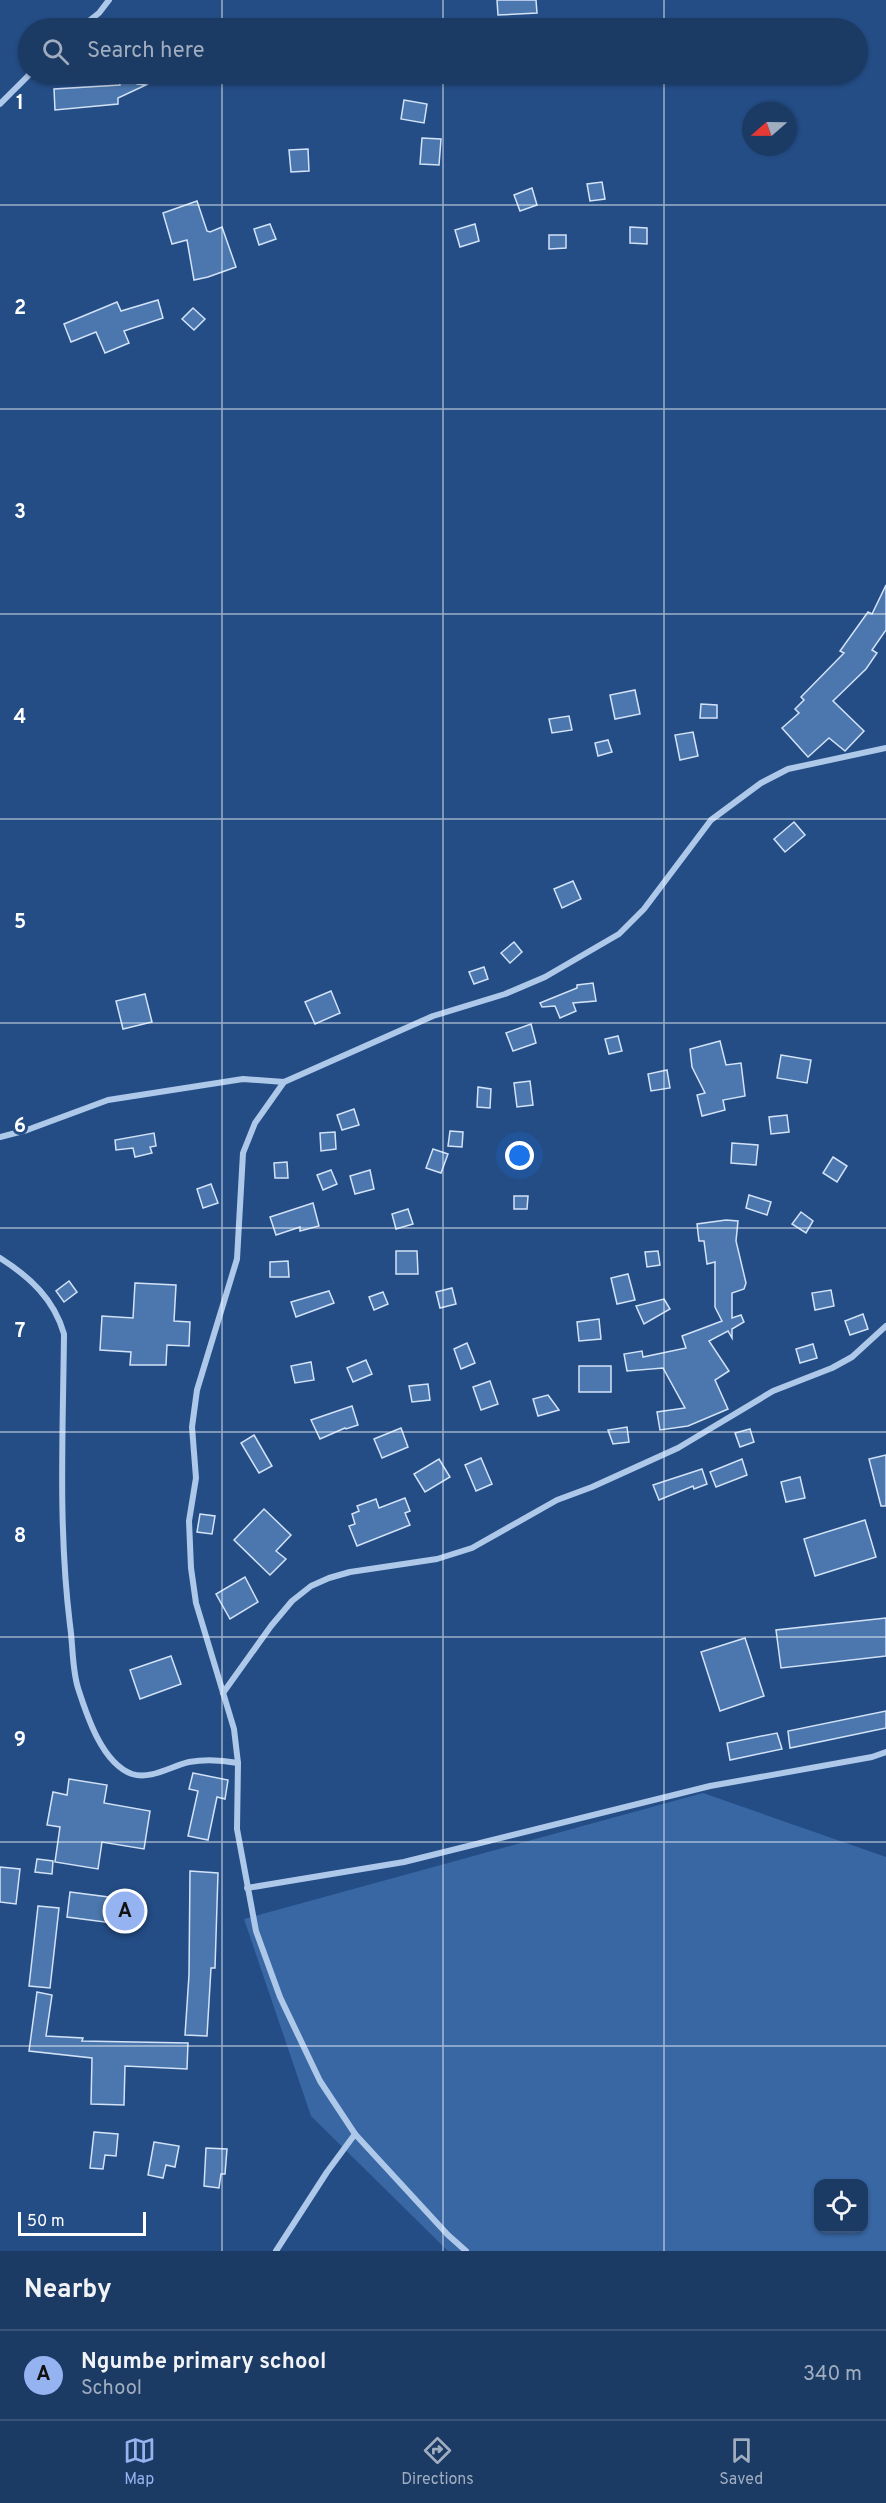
<!DOCTYPE html>
<html lang="en">
<head>
<meta charset="utf-8">
<style>
  :root { --surface:#1b3a64; --page:#24416a; --text:#f1f3f6; --muted:#a0adbf; --line:#395478; --accent:#95b2f1 }
  body { margin:0; font-family:Overpass,sans-serif; background:var(--page); color:var(--text) }
  .controls { position:absolute; right:18px; bottom:18px; display:grid; overflow:hidden; border-radius:12px; box-shadow:0 2px 4px #0004 }
  .controls button { width:54px; height:54px; display:grid; place-items:center; padding:0; border:0; border-bottom:2px solid var(--line); background:var(--surface); color:var(--text); font:30px sans-serif }
  .compass { position:absolute; left:742px; top:102px; width:54px; height:54px; border-radius:50%; background:var(--surface); box-shadow:0 2px 4px #0004; rotate:250deg }
  .scale { position:absolute; left:18px; bottom:15px; width:128px; box-sizing:border-box; padding-left:6px; border:3px solid #fff; border-top:0; font-size:16px; line-height:21px; white-space:nowrap; color:#fff; -webkit-text-stroke:4px #244d86; paint-order:stroke }
  .you { position:absolute; left:520px; top:1156px; width:21px; height:21px; margin:-15px; border:4px solid #fff; border-radius:50%; background:#1a73e8; box-shadow:0 0 0 9px #1a73e833 }
  .badge { display:grid; place-items:center; width:39px; height:39px; border-radius:50%; background:var(--accent); color:#111; font-size:20px; font-weight:700 }
  .pin { position:absolute; translate:-50% -50%; border:3px solid #fff; box-shadow:0 2px 6px #0006 }
  .list { margin:0; padding:0; list-style:none }
  h2 { display:flex; justify-content:space-between; align-items:center; height:78px; margin:0; padding:0 24px; font-size:26px }
  h2 small { font-size:20px; font-weight:400; color:var(--muted) }
  .list li { display:grid; grid-template-columns:39px 1fr auto; gap:18px; align-items:center; box-sizing:border-box; height:90px; padding:0 24px; border-top:2px solid var(--line) }
  .list b { display:block; font-size:22px; white-space:nowrap }
  .list p { margin:0; font-size:20px; white-space:nowrap; color:var(--muted) }
  .list em { font-size:20px; font-style:normal; color:var(--muted) }
  .icon { flex:none; width:33px; height:33px; fill:none; stroke:currentColor; stroke-width:2; stroke-linecap:round; stroke-linejoin:round }
  .map { position:relative; flex:none; width:886px; height:2251px; overflow:hidden }
  .search { position:absolute; background:var(--surface); box-shadow:0 2px 4px #0004; left:18px; right:18px; top:18px; height:66px; display:flex; align-items:center; gap:15px; box-sizing:border-box; padding:0 21px; border-radius:33px; color:var(--muted); font-size:22px }
  .sheet { height:168px; background:var(--surface) }
  nav { display:flex; justify-content:space-around; align-items:center; box-sizing:border-box; height:84px; border-top:2px solid var(--line); background:var(--surface); font-size:16px; color:var(--muted) }
  nav a { display:grid; justify-items:center; gap:3px }
  nav .on { color:var(--accent) }
  .map>svg:first-child { display:block }
  .green { fill:#3867a3; fill-rule:evenodd }
  .building { fill:#4c77ae; stroke:#d2e2f7; stroke-width:1.5 }
  .lines { fill:none; stroke-linecap:round; stroke-linejoin:round }
  .minor { stroke:#aec8e9; stroke-width:6 }
  .grid { fill:none; stroke:#fff; stroke-width:1.5; stroke-opacity:0.55 }
  .grid-label { font-size:20px; text-anchor:middle; font-weight:bold; fill:#fff; stroke:#244d86; stroke-width:6; stroke-linejoin:round; paint-order:stroke }
</style>
</head>
<body>
<div class="map">
<svg width="886" height="2251" viewBox="0 0 886 2251">
  <rect width="100%" height="100%" fill="#244d86"/>
  <!-- green -->
  <path class="green" d="M703 1793 886 1857V2251H448L311 2116 244 1919ZM818 2184H864V2228H818Z"/>
  <!-- building -->
  <g class="building">
    <polygon points="497,0 536,0 537,13 498,15"/>
    <polygon points="127,74 132,74 137,84 146,85 118,98 118,104 55,110 54,89 120,85 117,78"/>
    <polygon points="404,100 427,104 424,123 401,119"/>
    <polygon points="422,138 441,139 439,165 420,164"/>
    <polygon points="308,149 309,171 291,172 289,150"/>
    <polygon points="602,182 605,199 590,201 587,184"/>
    <polygon points="532,188 537,205 520,211 514,195"/>
    <polygon points="197,201 207,231 210,232 222,227 236,267 208,277 194,280 187,240 172,244 163,213"/>
    <polygon points="270,224 276,239 259,245 254,229"/>
    <polygon points="475,224 479,241 460,247 455,230"/>
    <polygon points="630,227 647,228 647,244 630,243"/>
    <polygon points="549,235 566,235 566,248 549,249"/>
    <polygon points="158,300 163,318 124,331 129,343 105,353 96,332 71,342 64,324 117,302 121,311"/>
    <polygon points="193,308 205,319 194,330 182,319"/>
    <polygon points="886,585 886,630 872,650 877,653 866,669 833,701 864,731 845,751 829,738 808,757 782,728 799,713 795,709 804,700 801,697 844,653 840,651 868,612 872,614"/>
    <polygon points="635,690 640,714 615,719 610,695"/>
    <polygon points="701,704 717,705 717,718 700,718"/>
    <polygon points="569,716 572,730 552,733 549,719"/>
    <polygon points="693,732 698,756 680,760 675,735"/>
    <polygon points="608,740 612,752 598,756 595,743"/>
    <polygon points="794,822 805,835 785,852 774,839"/>
    <polygon points="573,881 581,899 562,908 554,889"/>
    <polygon points="514,942 522,952 510,963 501,953"/>
    <polygon points="484,967 488,979 474,984 469,972"/>
    <polygon points="593,983 596,1001 573,1003 576,1011 560,1018 555,1006 542,1007 540,1003 577,988 577,985"/>
    <polygon points="331,991 340,1013 315,1024 305,1002"/>
    <polygon points="145,994 152,1022 123,1029 116,1001"/>
    <polygon points="531,1024 536,1043 513,1051 506,1033"/>
    <polygon points="618,1036 622,1051 609,1054 605,1039"/>
    <polygon points="720,1041 726,1065 741,1063 745,1096 723,1100 725,1110 702,1116 697,1095 705,1093 692,1067 690,1049"/>
    <polygon points="781,1055 811,1060 807,1083 777,1078"/>
    <polygon points="667,1070 670,1088 651,1091 648,1074"/>
    <polygon points="530,1081 533,1105 517,1107 514,1083"/>
    <polygon points="478,1087 491,1089 490,1108 477,1107"/>
    <polygon points="354,1109 359,1125 342,1130 337,1115"/>
    <polygon points="787,1115 789,1132 771,1134 769,1117"/>
    <polygon points="450,1131 463,1132 462,1147 448,1146"/>
    <polygon points="335,1132 336,1149 321,1151 320,1133"/>
    <polygon points="154,1133 156,1146 150,1147 152,1153 135,1157 133,1148 116,1150 115,1140"/>
    <polygon points="732,1143 758,1145 756,1165 731,1163"/>
    <polygon points="433,1149 448,1154 441,1173 426,1168"/>
    <polygon points="833,1157 847,1166 837,1182 823,1173"/>
    <polygon points="287,1162 288,1178 275,1178 274,1163"/>
    <polygon points="331,1170 337,1184 323,1190 317,1175"/>
    <polygon points="370,1170 374,1189 355,1194 350,1176"/>
    <polygon points="211,1184 218,1203 203,1208 197,1189"/>
    <polygon points="749,1195 771,1202 767,1215 746,1208"/>
    <polygon points="514,1196 528,1196 527,1209 514,1209"/>
    <polygon points="313,1203 319,1226 300,1231 300,1227 276,1235 270,1217"/>
    <polygon points="408,1209 413,1224 396,1229 392,1214"/>
    <polygon points="801,1212 813,1221 806,1233 792,1224"/>
    <polygon points="726,1220 738,1221 736,1241 746,1283 744,1289 732,1293 732,1318 741,1315 744,1322 732,1329 732,1338 728,1331 709,1341 729,1371 715,1380 728,1409 688,1426 660,1430 657,1412 685,1408 663,1368 627,1371 624,1354 642,1351 643,1357 686,1348 682,1336 722,1321 715,1307 715,1262 707,1264 704,1241 699,1241 697,1224"/>
    <polygon points="396,1251 417,1251 418,1274 396,1274"/>
    <polygon points="658,1251 660,1265 647,1267 645,1252"/>
    <polygon points="288,1261 289,1277 270,1277 270,1262"/>
    <polygon points="628,1274 635,1300 617,1304 611,1278"/>
    <polygon points="69,1281 77,1292 64,1302 56,1291"/>
    <polygon points="135,1283 176,1285 174,1321 190,1322 189,1346 167,1345 166,1365 130,1365 131,1352 100,1350 102,1316 133,1318"/>
    <polygon points="452,1288 456,1304 440,1308 436,1292"/>
    <polygon points="831,1290 834,1306 815,1310 812,1293"/>
    <polygon points="329,1291 334,1303 296,1317 291,1302"/>
    <polygon points="383,1292 388,1304 374,1310 369,1297"/>
    <polygon points="664,1299 670,1309 644,1324 636,1306"/>
    <polygon points="863,1314 868,1329 850,1335 845,1321"/>
    <polygon points="599,1319 601,1339 579,1341 577,1322"/>
    <polygon points="467,1343 475,1363 461,1369 454,1349"/>
    <polygon points="813,1344 817,1358 800,1363 796,1349"/>
    <polygon points="366,1360 372,1374 353,1382 347,1368"/>
    <polygon points="311,1362 314,1380 295,1383 291,1366"/>
    <rect x="579" y="1366" width="32" height="26"/>
    <polygon points="490,1381 498,1404 481,1410 473,1387"/>
    <polygon points="428,1384 430,1400 412,1402 409,1386"/>
    <polygon points="548,1395 559,1410 538,1416 533,1399"/>
    <polygon points="352,1406 358,1425 346,1429 345,1428 320,1439 311,1420"/>
    <polygon points="627,1427 629,1442 613,1444 608,1430"/>
    <polygon points="401,1428 408,1447 382,1458 374,1439"/>
    <polygon points="750,1429 754,1442 740,1447 735,1433"/>
    <polygon points="254,1435 272,1466 259,1473 241,1443"/>
    <polygon points="886,1455 886,1506 881,1506 869,1459"/>
    <polygon points="481,1458 492,1484 476,1491 465,1465"/>
    <polygon points="439,1459 450,1477 425,1492 414,1474"/>
    <polygon points="742,1459 747,1475 716,1487 710,1472"/>
    <polygon points="702,1469 707,1484 694,1489 693,1486 659,1500 653,1485"/>
    <polygon points="800,1477 805,1498 786,1502 781,1482"/>
    <polygon points="405,1498 410,1511 405,1513 410,1525 357,1546 349,1526 355,1524 352,1514 359,1511 357,1506 376,1499 379,1508"/>
    <polygon points="264,1509 291,1535 276,1551 286,1559 270,1575 234,1540"/>
    <polygon points="200,1514 215,1516 212,1534 197,1532"/>
    <polygon points="865,1520 876,1557 815,1576 804,1539"/>
    <polygon points="245,1577 258,1602 230,1619 216,1594"/>
    <polygon points="886,1618 886,1656 781,1668 776,1630"/>
    <polygon points="745,1638 764,1696 720,1711 701,1652"/>
    <polygon points="171,1656 181,1684 140,1699 130,1670"/>
    <polygon points="886,1711 886,1728 790,1748 788,1731"/>
    <polygon points="777,1733 782,1749 730,1760 727,1743"/>
    <polygon points="193,1773 228,1780 225,1799 217,1797 208,1840 188,1836 198,1791 189,1789"/>
    <polygon points="69,1779 107,1785 104,1803 150,1811 144,1849 102,1842 98,1869 55,1862 60,1827 47,1825 53,1792 67,1795"/>
    <polygon points="37,1859 53,1861 52,1874 35,1872"/>
    <polygon points="0,1867 20,1869 16,1904 0,1902"/>
    <polygon points="190,1871 218,1873 215,1968 211,1968 207,2036 185,2035 189,1975"/>
    <polygon points="70,1892 116,1898 112,1923 67,1917"/>
    <polygon points="38,1906 59,1908 50,1988 29,1986"/>
    <polygon points="37,1992 52,1995 46,2036 83,2038 82,2041 188,2043 187,2069 125,2066 124,2105 91,2104 92,2058 29,2051"/>
    <polygon points="94,2132 118,2134 116,2156 105,2155 103,2169 90,2168"/>
    <polygon points="154,2142 179,2146 175,2167 166,2165 163,2178 148,2175"/>
    <polygon points="206,2148 227,2149 225,2174 221,2174 219,2188 204,2186"/>
  </g>
  <g class="lines">
    <!-- minor -->
    <g class="minor">
      <polyline points="80,28 99,13 109,0"/>
      <polyline points="0,104 30,74"/>
      <polyline points="0,1137 27,1130 108,1100 243,1079 284,1082 433,1016 505,994 545,977 619,934 644,909 711,820 761,783 788,769 886,748"/>
      <path d="M0 1258C30 1277 54 1299 64 1334 63 1432 58 1528 70 1625 73 1645 72 1669 78 1688 87 1716 102 1763 132 1774 151 1780 171 1766 189 1762 206 1759 221 1760 238 1763"/>
      <polyline points="223,1693 271,1626 292,1601 311,1586 329,1578 350,1572 437,1559 472,1548 557,1500 592,1487 678,1448 773,1391 832,1368 852,1357 886,1326"/>
      <polyline points="247,1888 404,1862 710,1786 872,1757 886,1752"/>
      <polyline points="355,2134 448,2235 466,2251"/>
      <polyline points="276,2251 327,2172 355,2134 320,2081 280,1997 256,1931 237,1829 238,1763 234,1729 196,1603 191,1568 189,1521 196,1478 192,1427 197,1390 237,1259 243,1153 255,1123 284,1082"/>
    </g>
  </g>
  <!-- grid -->
  <path class="grid" d="M222 0V28M443 0V28M664 0V28M222 74V2251M443 74V2251M664 74V2251M0 205H886M0 409H886M0 614H886M0 819H886M0 1023H886M0 1228H886M0 1432H886M0 1637H886M0 1842H886M0 2046H886"/>
  <g class="grid-label">
    <text x="20" y="109">1</text>
    <text x="20" y="314">2</text>
    <text x="20" y="518">3</text>
    <text x="20" y="723">4</text>
    <text x="20" y="928">5</text>
    <text x="20" y="1132">6</text>
    <text x="20" y="1337">7</text>
    <text x="20" y="1542">8</text>
    <text x="20" y="1746">9</text>
  </g>
</svg>
<div class="controls">
<button><svg class="icon" aria-label="locate" viewBox="0 0 24 24"><circle cx="12" cy="12" r="6"/><path d="M12 2v4M12 18v4M2 12h4M18 12h4"/></svg></button>
</div>
<svg class="compass" viewBox="-18 -18 36 36"><path d="M0-13l5 13h-10z" fill="#e53935"/><path d="M0 13l5-13h-10z" fill="#a0adbf"/></svg>
<div class="scale">50 m</div>
<div class="you"></div>
<div class="pin badge" style="left:125px;top:1911px">A</div>
<div class="search"><svg class="icon" aria-label="search" viewBox="0 0 24 24"><circle cx="10" cy="10" r="6"/><path d="M15 15l6 6"/></svg>Search here</div>
</div>
<section class="sheet">
<h2>Nearby<small></small></h2>
<ul class="list">
<li><span class="badge">A</span><div><b>Ngumbe primary school</b><p>School</p></div><em>340 m</em></li>
</ul>
</section>
<nav>
<a class="on"><svg class="icon" aria-label="map" viewBox="0 0 24 24"><path d="M3 6l6-2 6 2 6-2v14l-6 2-6-2-6 2zM9 4v14M15 6v14"/></svg>Map</a>
<a><svg class="icon" aria-label="directions" viewBox="0 0 24 24"><path d="M12 3l9 9-9 9-9-9zM9 14v-3h6M13 9l2 2-2 2"/></svg>Directions</a>
<a><svg class="icon" aria-label="saved" viewBox="0 0 24 24"><path d="M7 4h10v16l-5-4-5 4z"/></svg>Saved</a>
</nav>
</body>
</html>
